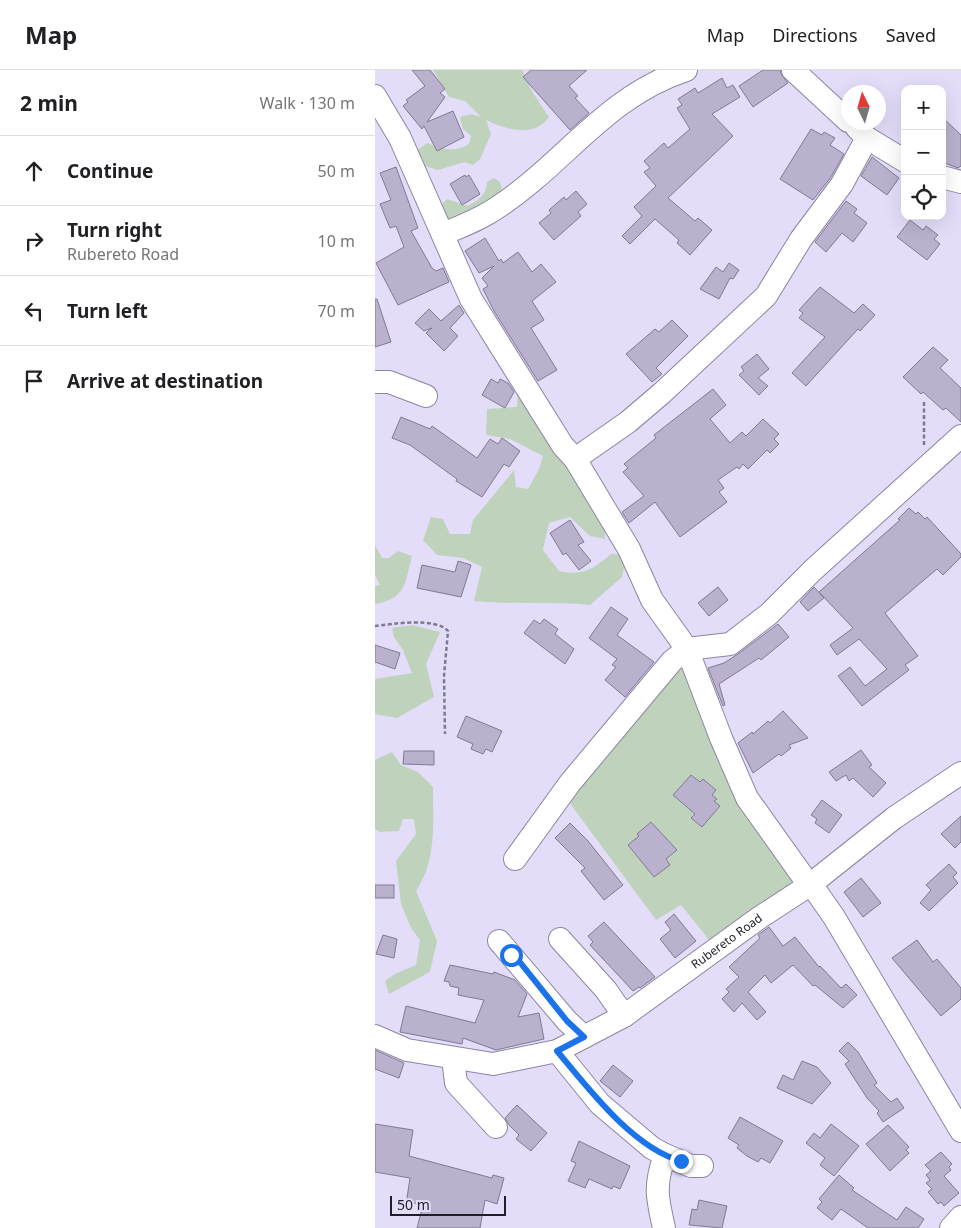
<!DOCTYPE html>
<html lang="en">
<head>
<meta charset="utf-8">
<style>
  :root { --surface:#fff; --page:#f6f6f6; --text:#202124; --muted:#757577; --line:#e0e0e0 }
  body { margin:0; font-family:"Noto Sans",sans-serif; background:var(--page); color:var(--text) }
  .controls { position:absolute; right:15px; top:15px; display:grid; overflow:hidden; border-radius:10px; box-shadow:0 5px 20px #0002 }
  .controls button { width:45px; height:45px; display:grid; place-items:center; padding:0; border:0; border-bottom:1px solid var(--line); background:var(--surface); color:var(--text); font:25px sans-serif }
  .compass { position:absolute; left:466px; top:15px; width:45px; height:45px; border-radius:50%; background:var(--surface); box-shadow:0 5px 20px #0002; rotate:355deg }
  .scale { position:absolute; left:15px; bottom:12px; width:116px; box-sizing:border-box; padding-left:5px; border:2px solid #201d27; border-top:0; font-size:14px; line-height:18px; white-space:nowrap; color:#201d27; -webkit-text-stroke:4px #e4ddfa; paint-order:stroke }
  .stop { position:absolute; width:15px; height:15px; margin:-11px; border:4px solid #1a73e8; border-radius:50%; background:#fff }
  .stop.end { background:#1a73e8; border-color:#fff; box-shadow:0 1px 5px #0008 }
  .list { margin:0; padding:0; list-style:none }
  h2 { display:flex; justify-content:space-between; align-items:center; height:65px; margin:0; padding:0 20px; font-size:21px }
  h2 small { font-size:16px; font-weight:400; color:var(--muted) }
  .list li { display:grid; grid-template-columns:32px 1fr auto; gap:15px; align-items:center; box-sizing:border-box; height:70px; padding:0 20px; border-top:1px solid var(--line) }
  .list b { display:block; font-size:19px; white-space:nowrap }
  .list p { margin:0; font-size:16px; white-space:nowrap; color:var(--muted) }
  .list em { font-size:16px; font-style:normal; color:var(--muted) }
  .icon { flex:none; width:28px; height:28px; fill:none; stroke:currentColor; stroke-width:2; stroke-linecap:round; stroke-linejoin:round }
  .map { position:relative; flex:none; width:586px; height:1158px; overflow:hidden }
  header { display:flex; align-items:center; gap:30px; box-sizing:border-box; height:70px; padding:0 25px; background:var(--surface); border-bottom:1px solid var(--line) }
  header strong { font-size:24px }
  nav { display:flex; gap:28px; margin-inline-start:auto; font-size:18px }
  main { display:flex }
  aside { flex:1; background:var(--surface) }
  .map>svg:first-child { display:block }
  .green { fill:#bfd3bc }
  .building { fill:#b9b1ce; stroke:#817a94 }
  .lines { fill:none; stroke-linecap:round; stroke-linejoin:round }
  .minor-casing { stroke:#8c85a0; stroke-width:24 }
  .path { stroke:#7e798c; stroke-width:2.5; stroke-dasharray:4 2.5; stroke-linecap:butt }
  .minor { stroke:#fff; stroke-width:22 }
  .route { stroke:#1a73e8; stroke-width:6 }
  .labels { text-anchor:middle; stroke-width:4.5; stroke-linejoin:round; paint-order:stroke }
  .street-label { font-size:12px; fill:#201d27; stroke:#e4ddfa }
</style>
</head>
<body>
<header>
<strong>Map</strong>
<nav><a>Map</a><a>Directions</a><a>Saved</a></nav>
</header>
<main>
<aside>
<h2>2 min<small>Walk · 130 m</small></h2>
<ul class="list">
<li><svg class="icon" aria-label="ahead" viewBox="0 0 24 24"><path d="M12 20V5M6 11l6-6 6 6"/></svg><div><b>Continue</b></div><em>50 m</em></li>
<li><svg class="icon" aria-label="right" viewBox="0 0 24 24"><path d="M7 20v-9h11M14 6l5 5-5 5"/></svg><div><b>Turn right</b><p>Rubereto Road</p></div><em>10 m</em></li>
<li><svg class="icon" aria-label="left" viewBox="0 0 24 24"><path d="M17 20v-9H6M10 6l-5 5 5 5"/></svg><div><b>Turn left</b></div><em>70 m</em></li>
<li><svg class="icon" aria-label="arrive" viewBox="0 0 24 24"><path d="M6 21V4h12l-3 4 3 4H6"/></svg><div><b>Arrive at destination</b></div></li>
</ul>
</aside>
<div class="map">
<svg width="586" height="1158" viewBox="0 0 586 1158">
  <rect width="100%" height="100%" fill="#e4ddfa"/>
  <!-- green -->
  <g class="green">
    <path d="M58 0H147L158 23 174 47C159 69 130 59 111 50L116 64 105 89 98 95 90 92 63 100 43 94 41 81 52 73C68 79 79 83 94 74L96 66 88 59 85 47 96 44 106 47 90 31 74 27Z"/>
    <path d="M119 108 125 112 127 119 124 131 75 155 61 141 72 129 93 136C105 129 111 125 112 112Z"/>
    <path d="M143 323 194 397 229 453 230 469 215 466 195 447 174 453 168 480 184 501C209 506 218 499 236 484L252 485 247 507 215 535C176 531 137 535 99 531L107 497 88 488 62 485 48 470 56 447 68 449 75 464H95L98 450 139 400 141 417 153 419 164 399 168 386 135 369 111 365 112 339 142 337Z"/>
    <path d="M0 475 7 488H14L23 481 37 486C30 513 31 529 0 534V516L5 515 0 505Z"/>
    <polygon points="37,555 65,562 51,594 59,627 22,648 0,644 0,609 37,603 28,580 19,567 17,558"/>
    <polygon points="306,585 422,817 339,876 306,835 281,850 194,732"/>
    <path d="M17 682 26 695 43 702 58 717C58 753 62 790 41 821L62 871 55 902 14 924 10 911 20 904 41 895 45 870 36 858 26 834 21 791 41 764 39 749H28L24 761 5 762 0 759V690Z"/>
  </g>
  <!-- building -->
  <g class="building">
    <polygon points="37,0 55,0 70,19 65,23 70,27 52,52 78,41 89,67 62,81 49,56 47,59 28,36 33,32 31,30 50,16"/>
    <polygon points="156,0 212,0 194,16 203,26 200,28 214,43 195,60 148,7"/>
    <polygon points="388,0 405,0 406,4 413,13 378,37 364,16"/>
    <polygon points="347,8 352,18 358,15 365,27 337,44 358,66 293,128 320,151 323,148 337,160 315,185 302,173 304,170 280,149 255,174 247,166 267,146 259,137 281,116 269,102 275,98 269,91 289,73 293,78 315,59 302,38 307,35 303,29 320,18 323,23"/>
    <polygon points="567,47 586,65 586,96 583,98 567,92"/>
    <polygon points="436,59 447,65 449,62 460,68 455,75 469,84 456,107 438,130 405,109"/>
    <polygon points="497,87 524,108 512,125 486,106"/>
    <polygon points="21,97 43,158 36,161 57,198 61,201 68,198 74,212 23,235 1,193 29,177 21,156 15,158 5,134 16,130 5,103"/>
    <polygon points="90,105 91,107 94,105 105,124 87,135 75,114"/>
    <polygon points="201,121 212,134 203,142 206,146 179,170 164,153 176,143 174,140 189,127 191,130"/>
    <polygon points="471,131 482,139 479,143 492,153 478,172 467,163 451,182 440,172"/>
    <polygon points="535,150 548,160 551,156 563,165 559,169 565,174 552,190 522,167"/>
    <polygon points="110,168 124,191 126,189 128,193 143,182 157,202 166,194 181,212 157,231 169,250 156,258 182,300 163,311 119,241 108,219 113,216 107,208 119,196 104,203 90,181"/>
    <polygon points="354,193 364,200 358,209 355,208 344,229 325,219 341,197 348,202"/>
    <polygon points="445,217 479,243 488,234 500,245 485,261 483,259 431,316 417,303 450,267 424,248 428,243 424,240"/>
    <polygon points="0,229 2,229 16,272 0,277"/>
    <polygon points="84,235 89,243 75,258 83,266 69,281 51,263 57,258 49,261 40,253 54,239 66,251"/>
    <polygon points="297,250 313,266 281,298 287,304 277,312 251,284 280,259 284,262"/>
    <polygon points="558,277 573,290 565,298 586,318 586,352 571,338 568,340 548,322 546,324 528,307"/>
    <polygon points="382,284 394,299 383,308 393,316 384,325 364,305 369,301 366,297"/>
    <polygon points="116,309 123,313 125,309 133,313 139,322 130,338 107,325"/>
    <polygon points="338,319 351,335 335,349 355,373 367,362 371,366 388,349 404,364 399,369 404,374 395,383 392,380 373,399 368,394 364,399 362,397 343,410 349,418 344,422 352,432 305,467 280,432 254,453 247,442 269,426 248,402 253,398 249,394 281,368 279,365"/>
    <polygon points="26,347 55,359 57,356 102,388 115,369 123,374 127,368 145,381 134,397 129,394 107,427 81,411 82,409 35,375 17,368"/>
    <polygon points="534,438 541,444 543,442 550,449 552,447 586,484 586,487 568,505 562,499 510,543 543,586 530,595 534,600 487,636 463,606 475,597 490,616 512,599 484,569 462,585 455,575 478,558 444,522 525,450 523,449"/>
    <polygon points="195,450 209,472 203,475 216,491 204,500 191,483 188,485 175,463"/>
    <polygon points="83,491 96,495 86,527 42,518 47,495 80,502"/>
    <polygon points="343,517 353,530 334,546 323,533"/>
    <polygon points="439,517 449,528 433,541 425,532"/>
    <polygon points="236,537 253,549 242,565 279,592 250,627 230,610 241,597 237,595 242,589 214,568"/>
    <polygon points="169,549 183,559 180,564 199,579 190,594 149,563 159,550 165,554"/>
    <polygon points="403,554 414,567 386,590 384,588 344,614 350,635 348,636 333,598 349,593 363,584"/>
    <polygon points="0,575 25,583 20,599 0,592"/>
    <polygon points="408,641 433,668 414,675 416,678 406,686 404,684 378,703 363,673 377,662 378,664 393,651 395,653"/>
    <polygon points="91,646 127,661 117,682 111,679 108,684 96,679 98,674 82,667"/>
    <polygon points="486,680 497,695 494,697 511,713 498,727 478,708 474,711 471,705 461,711 454,702"/>
    <polygon points="29,681 59,681 59,695 28,694"/>
    <polygon points="316,705 325,712 328,709 341,720 337,725 342,729 339,731 345,736 327,757 316,748 320,744 298,725"/>
    <polygon points="447,730 467,745 454,763 440,753 442,749 436,745"/>
    <polygon points="586,746 586,772 580,778 566,764"/>
    <polygon points="276,752 302,780 291,789 295,795 279,807 253,775 264,766 262,764"/>
    <polygon points="195,753 213,771 248,815 229,830 206,801 210,798 180,768"/>
    <polygon points="574,794 582,803 578,807 583,813 554,841 545,833 556,820 551,815"/>
    <polygon points="486,808 506,833 488,847 469,822"/>
    <rect x="0" y="815" width="19" height="13"/>
    <polygon points="299,844 321,871 300,888 285,869 296,860 290,852"/>
    <polygon points="229,852 280,907 265,918 264,917 258,921 215,875 218,872 213,866"/>
    <polygon points="394,857 408,876 420,867 444,897 445,896 466,918 471,914 482,925 468,938 440,915 438,916 418,895 396,913 390,905 373,922 391,942 382,950 367,933 359,942 347,929 354,922 351,919 364,907 354,897 385,868 383,865"/>
    <polygon points="8,865 22,869 19,888 1,884"/>
    <polygon points="542,870 558,892 562,889 586,918 586,929 566,946 517,888"/>
    <polygon points="75,895 118,904 119,902 140,910 152,924 143,947 164,943 169,969 121,980 88,968 87,974 25,962 31,936 100,953 109,930 83,925 84,918 75,916 74,912 69,911"/>
    <polygon points="473,972 483,982 502,1013 499,1015 516,1032 522,1028 529,1038 508,1052 502,1043 504,1041 492,1028 470,994 474,991 464,981"/>
    <polygon points="0,980 29,993 24,1008 0,999"/>
    <polygon points="427,991 442,997 456,1013 437,1034 402,1018 408,1005 418,1010"/>
    <polygon points="238,995 258,1011 245,1027 225,1011"/>
    <polygon points="142,1035 172,1063 156,1081 141,1069 144,1065 134,1055 130,1048"/>
    <polygon points="365,1047 408,1071 395,1093 386,1088 383,1092 372,1086 362,1078 364,1075 353,1068"/>
    <polygon points="0,1054 38,1060 34,1086 117,1108 118,1105 129,1108 122,1134 110,1130 105,1158 42,1158 48,1135 34,1132 34,1129 32,1128 35,1108 0,1102"/>
    <polygon points="456,1054 484,1076 459,1106 445,1095 450,1088 431,1073 439,1063 445,1068"/>
    <polygon points="513,1055 534,1077 531,1080 534,1083 515,1101 491,1074"/>
    <polygon points="204,1071 255,1096 245,1119 238,1116 237,1119 214,1109 210,1118 193,1111 201,1093 196,1091"/>
    <polygon points="566,1082 577,1094 574,1097 576,1100 569,1106 584,1123 569,1136 566,1132 563,1134 553,1122 557,1119 551,1113 555,1110 551,1105 556,1101 550,1095"/>
    <polygon points="464,1105 479,1118 477,1120 522,1150 531,1137 549,1149 543,1158 493,1158 466,1139 457,1150 442,1138 447,1132 444,1129"/>
    <polygon points="324,1130 352,1136 347,1158 314,1155 317,1139 322,1140"/>
  </g>
  <g class="lines">
    <defs>
      <g id="minor">
        <polyline points="418,0 473,51"/>
        <polyline points="0,26 25,68 96,229 188,376 200,389 254,479 277,530 312,579 346,668 372,728 429,808 436,814 519,748 586,703"/>
        <polyline points="482,58 492,68 530,91"/>
        <polyline points="567,107 586,112"/>
        <path d="M68 164C87 156 106 149 123 137 190 93 231 26 311 0"/>
        <polyline points="0,312 14,312 51,326"/>
        <polyline points="200,389 253,352 287,323 391,226 426,169 467,114 492,68"/>
        <polyline points="140,789 195,713 297,591 312,579 355,574 394,544 438,500 586,366"/>
        <polyline points="185,869 231,920 249,946"/>
        <polyline points="124,871 192,951 209,967"/>
        <path id="s1" d="M0 966 32 980 118 994 182 981 249 946 384 848 436 814 459 847 586 1061"/>
        <path d="M182 981 225 1034 277 1078 290 1085C279 1116 282 1127 289 1158"/>
        <polyline points="78,988 81,1013 121,1057"/>
        <polyline points="290,1085 316,1096 327,1096"/>
        <polyline points="576,1158 586,1147"/>
      </g>
    </defs>
    <!-- minor casing -->
    <use href="#minor" class="minor-casing"/>
    <!-- path -->
    <g class="path">
      <polyline points="549,332 549,375"/>
      <path d="M0 556C17 554 61 547 73 561L69 606 70 664"/>
    </g>
    <!-- minor -->
    <use href="#minor" class="minor"/>
  </g>
  <g class="lines">
    <!-- route -->
    <path class="route" d="M136 885 144 891 192 951 209 967 182 981C213 1018 258 1078 306 1091"/>
  </g>
  <g class="labels">
    <!-- street labels -->
    <g class="street-label">
      <text dy="4" stroke="none"><textPath href="#s1" startOffset="390">Rubereto Road</textPath></text>
    </g>
  </g>
</svg>
<div class="controls">
<button>+</button>
<button>−</button>
<button><svg class="icon" aria-label="locate" viewBox="0 0 24 24"><circle cx="12" cy="12" r="6"/><path d="M12 2v4M12 18v4M2 12h4M18 12h4"/></svg></button>
</div>
<svg class="compass" viewBox="-18 -18 36 36"><path d="M0-13l5 13h-10z" fill="#e53935"/><path d="M0 13l5-13h-10z" fill="#757577"/></svg>
<div class="scale">50 m</div>
<div class="stop" style="left:136px;top:885px"></div>
<div class="stop end" style="left:306px;top:1091px"></div>
</div>
</main>
</body>
</html>
